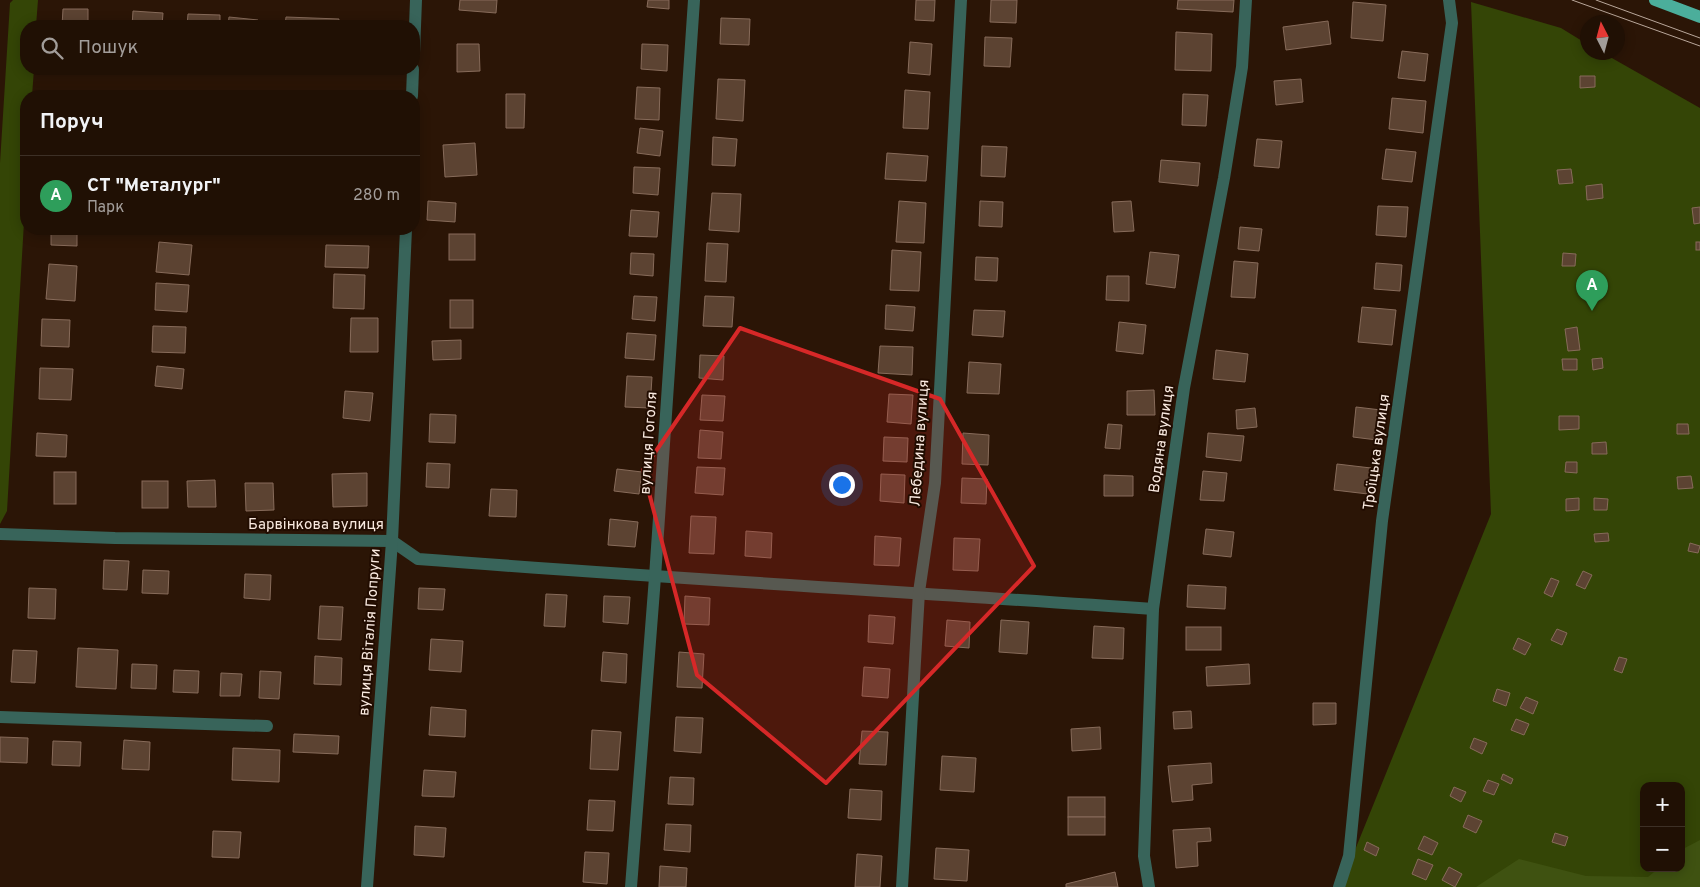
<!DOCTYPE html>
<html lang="uk">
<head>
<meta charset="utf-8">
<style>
  :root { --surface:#201004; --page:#28190e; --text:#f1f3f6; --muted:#a29d9a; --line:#3d3026; --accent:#80bdfa }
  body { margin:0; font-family:Overpass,sans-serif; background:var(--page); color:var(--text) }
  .controls { position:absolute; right:15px; bottom:15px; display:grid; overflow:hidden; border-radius:10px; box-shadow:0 2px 12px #0003 }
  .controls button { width:45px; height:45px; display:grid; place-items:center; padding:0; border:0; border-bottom:1px solid var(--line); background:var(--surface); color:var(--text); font:25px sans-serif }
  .compass { position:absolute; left:1580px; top:15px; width:45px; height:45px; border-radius:50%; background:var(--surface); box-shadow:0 2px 12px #0003; rotate:354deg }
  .you { position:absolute; left:841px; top:484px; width:18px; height:18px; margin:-12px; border:4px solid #fff; border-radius:50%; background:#1a73e8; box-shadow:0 0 0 8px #1a73e833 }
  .badge { display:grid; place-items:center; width:32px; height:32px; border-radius:50%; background:var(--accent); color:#fff; font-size:16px; font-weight:700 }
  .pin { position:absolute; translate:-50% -41px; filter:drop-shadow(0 1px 2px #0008) }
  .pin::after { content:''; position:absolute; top:26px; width:18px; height:15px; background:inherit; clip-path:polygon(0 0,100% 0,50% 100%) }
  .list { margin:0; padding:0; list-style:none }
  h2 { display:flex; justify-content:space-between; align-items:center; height:65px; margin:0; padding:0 20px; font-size:21px }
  h2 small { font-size:16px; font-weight:400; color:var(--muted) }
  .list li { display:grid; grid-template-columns:32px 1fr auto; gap:15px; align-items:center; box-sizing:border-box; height:80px; padding:0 20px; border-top:1px solid var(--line) }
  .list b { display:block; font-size:19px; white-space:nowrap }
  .list p { margin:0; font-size:16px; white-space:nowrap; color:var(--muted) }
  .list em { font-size:16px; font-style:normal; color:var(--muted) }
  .icon { flex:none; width:28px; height:28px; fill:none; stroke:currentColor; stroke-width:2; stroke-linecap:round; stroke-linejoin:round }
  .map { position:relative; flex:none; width:1700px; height:887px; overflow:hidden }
  .search { position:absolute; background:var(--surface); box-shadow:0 2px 12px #0003; left:20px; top:20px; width:400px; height:55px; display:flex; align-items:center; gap:12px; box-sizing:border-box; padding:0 18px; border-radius:20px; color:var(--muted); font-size:19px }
  .panel { position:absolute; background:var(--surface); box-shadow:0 2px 12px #0003; left:20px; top:90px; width:400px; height:145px; border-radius:20px }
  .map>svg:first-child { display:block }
  .green { fill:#344506; fill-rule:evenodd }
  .forest { fill:#3f5211 }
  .building { fill:#5c4332; stroke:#876b5a }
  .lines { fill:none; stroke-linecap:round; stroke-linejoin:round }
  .minor { stroke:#38645a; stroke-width:12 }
  .major { stroke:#4bae9b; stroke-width:12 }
  .tram { stroke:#b9a79b; stroke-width:1 }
  .marked { fill:#d62828; fill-opacity:0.2; stroke:#d62828; stroke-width:4; stroke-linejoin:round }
  .labels { text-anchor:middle; stroke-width:4; stroke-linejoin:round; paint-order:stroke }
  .street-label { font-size:15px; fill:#f9e9df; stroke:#210c00 }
</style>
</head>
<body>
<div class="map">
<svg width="1700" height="887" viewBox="0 0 1700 887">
  <rect width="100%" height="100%" fill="#2b1506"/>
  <!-- green -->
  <g class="green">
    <polygon points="13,0 38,0 36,26 26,26 26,69 34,69 32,96 26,96 26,188 7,511 0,524 0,163 10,3"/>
    <path d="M1471 2 1561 28 1587 44 1588 52 1603 53 1700 108V887H1340L1491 514ZM1644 786H1681V868H1644Z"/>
  </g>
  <!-- forest -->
  <polygon class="forest" points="1700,840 1700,887 1476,887 1519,859 1586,876 1648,877 1659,868 1681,868 1681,850"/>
  <!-- building -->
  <g class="building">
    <polygon points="460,0 497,0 496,13 459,10"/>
    <polygon points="648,0 669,0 669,9 647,7"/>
    <polygon points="916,0 935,0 934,21 915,20"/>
    <polygon points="991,0 1017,0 1016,23 990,22"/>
    <polygon points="1178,0 1234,0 1233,12 1177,9"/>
    <polygon points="1353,2 1386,5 1383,41 1351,38"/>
    <polygon points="63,9 88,9 88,26 62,26"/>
    <polygon points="133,11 163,13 162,26 132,26"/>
    <polygon points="188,14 220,15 220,26 187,26"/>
    <polygon points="229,17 258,20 258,26 228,26"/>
    <polygon points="286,17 339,19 338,26 285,26"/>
    <polygon points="721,18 750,19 749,45 720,44"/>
    <polygon points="1328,21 1331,44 1286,50 1283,27"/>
    <polygon points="1176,32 1212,34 1211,71 1175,70"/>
    <polygon points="985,37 1012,38 1010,67 984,66"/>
    <polygon points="910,42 932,44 930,75 908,73"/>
    <polygon points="457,44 479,44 480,71 457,72"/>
    <polygon points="642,44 668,45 667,71 641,69"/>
    <polygon points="1402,51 1428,54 1425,81 1398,78"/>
    <polygon points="1580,76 1595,76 1595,87 1580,88"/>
    <polygon points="718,79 745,80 743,121 716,119"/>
    <polygon points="1301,79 1303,102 1276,105 1274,81"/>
    <polygon points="637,87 660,88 659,120 635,119"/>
    <polygon points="905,90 930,92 928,129 903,128"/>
    <polygon points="506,94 525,94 524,128 506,128"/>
    <polygon points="1183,94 1208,95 1206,126 1182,125"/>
    <polygon points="1392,98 1426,101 1423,133 1389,129"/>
    <polygon points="640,128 663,131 660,156 637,153"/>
    <polygon points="713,137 737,139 735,166 712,165"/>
    <polygon points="1257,139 1282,141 1279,168 1254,166"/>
    <polygon points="475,143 477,175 445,177 443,145"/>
    <polygon points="982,146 1007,147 1005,177 981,176"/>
    <polygon points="1386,149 1416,152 1412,182 1382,179"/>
    <polygon points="887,153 928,156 926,181 885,179"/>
    <polygon points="1161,160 1200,163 1198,186 1159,182"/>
    <polygon points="634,167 660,168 658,195 633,193"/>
    <polygon points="1571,169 1573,183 1559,184 1557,170"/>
    <polygon points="1602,184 1603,198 1587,200 1586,186"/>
    <polygon points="712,193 741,194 739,232 709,230"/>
    <polygon points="428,201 456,203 455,222 427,220"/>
    <polygon points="899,201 926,203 924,243 896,242"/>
    <polygon points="980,201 1003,202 1002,227 979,226"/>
    <polygon points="1131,201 1134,231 1114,232 1112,202"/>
    <polygon points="1378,206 1408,207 1406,237 1376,235"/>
    <polygon points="1700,207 1700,223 1694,224 1692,208"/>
    <polygon points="631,210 659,212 657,237 629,236"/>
    <polygon points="1240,227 1262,229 1259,251 1238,249"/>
    <polygon points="51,229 77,229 77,246 51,245"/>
    <polygon points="165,229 196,229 196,232"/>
    <rect x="449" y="234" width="26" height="26"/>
    <polygon points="159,242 192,245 189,275 156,272"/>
    <rect x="1696" y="242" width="4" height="8"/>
    <polygon points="707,243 728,244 726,282 705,281"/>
    <polygon points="326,245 369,246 368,268 325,267"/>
    <polygon points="892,250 921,252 919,291 890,290"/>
    <polygon points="1150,252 1179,255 1175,288 1146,284"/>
    <polygon points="631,253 654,254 653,276 630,274"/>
    <polygon points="1563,253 1576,254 1575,266 1562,266"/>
    <polygon points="976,257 998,258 997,281 975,280"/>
    <polygon points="1234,261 1258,263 1255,298 1231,297"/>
    <polygon points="1376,263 1402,265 1400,291 1374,289"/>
    <polygon points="49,264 77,266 75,301 46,299"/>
    <polygon points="334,274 365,275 364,309 333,308"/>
    <polygon points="1107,276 1129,276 1129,301 1106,300"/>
    <polygon points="156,283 189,285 187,312 155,310"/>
    <polygon points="634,296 657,297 655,321 632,319"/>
    <polygon points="705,296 734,297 732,327 703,326"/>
    <rect x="450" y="300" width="23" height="28"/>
    <polygon points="886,305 915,307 913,331 885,329"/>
    <polygon points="1362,307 1396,310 1392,345 1358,342"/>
    <polygon points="974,310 1005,311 1003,337 972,335"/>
    <polygon points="351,318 378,318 378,352 350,352"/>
    <polygon points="42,319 70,320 69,347 41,346"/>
    <polygon points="1119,322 1146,325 1143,354 1116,351"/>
    <polygon points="153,326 186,327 185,353 152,352"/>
    <polygon points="1577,327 1580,350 1568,351 1565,329"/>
    <polygon points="627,333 656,335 654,360 625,358"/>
    <polygon points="461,340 461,359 433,360 432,341"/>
    <polygon points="880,346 913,347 912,375 878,373"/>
    <polygon points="1216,350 1248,354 1245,382 1213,379"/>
    <polygon points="700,355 724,356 723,380 699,378"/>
    <polygon points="1602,358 1603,368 1593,370 1592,359"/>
    <polygon points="1562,359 1577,359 1577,370 1563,370"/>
    <polygon points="969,362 1001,364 999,394 967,393"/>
    <polygon points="157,366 184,369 182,389 155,386"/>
    <polygon points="40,368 73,369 71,400 39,399"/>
    <polygon points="627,376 652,377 650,408 625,407"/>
    <polygon points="1154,390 1155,415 1127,415 1127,391"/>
    <polygon points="345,391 373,393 370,421 343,418"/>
    <polygon points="889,394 913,395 911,424 887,422"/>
    <polygon points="702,395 725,396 723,421 700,420"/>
    <polygon points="1356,407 1381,410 1377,440 1353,437"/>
    <polygon points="1255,408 1257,427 1237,429 1236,410"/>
    <polygon points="430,414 456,415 455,443 429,442"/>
    <polygon points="1559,416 1579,416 1579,429 1559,430"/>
    <polygon points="1108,424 1122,425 1120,449 1105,448"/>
    <polygon points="1677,424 1688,424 1689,434 1677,434"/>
    <polygon points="700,430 723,432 721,459 698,458"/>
    <polygon points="37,433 67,435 66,457 36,456"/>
    <polygon points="963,433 989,435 988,465 962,464"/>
    <polygon points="1208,433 1244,436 1241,461 1206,457"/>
    <polygon points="884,437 908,438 907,462 883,461"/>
    <polygon points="1606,442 1607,454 1592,454 1592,443"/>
    <polygon points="1566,462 1577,462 1577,473 1565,472"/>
    <polygon points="427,463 450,464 449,488 426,487"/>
    <polygon points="1337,464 1371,468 1368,494 1334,490"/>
    <polygon points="697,467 725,468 723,495 695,493"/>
    <polygon points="617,469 642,472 639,494 614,491"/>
    <polygon points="1203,471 1227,473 1224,501 1200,500"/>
    <rect x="54" y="472" width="22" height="32"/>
    <polygon points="367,473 367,506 333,507 332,474"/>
    <polygon points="881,474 905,475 904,503 880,501"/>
    <polygon points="1104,475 1133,476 1133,496 1104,496"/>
    <polygon points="1691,476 1693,488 1678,489 1677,477"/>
    <polygon points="962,478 987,479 986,504 961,503"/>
    <polygon points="215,480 216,507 188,507 187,481"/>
    <rect x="142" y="481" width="26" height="27"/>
    <polygon points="245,483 273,483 274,510 246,511"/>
    <polygon points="491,489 517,490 516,517 489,516"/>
    <polygon points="1579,498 1579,510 1566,511 1566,499"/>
    <polygon points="1594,498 1608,499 1607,510 1594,510"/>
    <polygon points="691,516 716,517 714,554 689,553"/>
    <polygon points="610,519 638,522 635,547 608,545"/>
    <polygon points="1206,529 1234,532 1231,557 1203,554"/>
    <polygon points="746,531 772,533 771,558 745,556"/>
    <polygon points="1608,533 1609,541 1595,542 1594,534"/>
    <polygon points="875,536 901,538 899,566 874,565"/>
    <polygon points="954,538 980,539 978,571 953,570"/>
    <polygon points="1690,543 1700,546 1698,553 1688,551"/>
    <polygon points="104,560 129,561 127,590 103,589"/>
    <polygon points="143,570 169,571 168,594 142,593"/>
    <polygon points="1583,571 1592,575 1585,589 1576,585"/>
    <polygon points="245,574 271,575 270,600 244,598"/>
    <polygon points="1551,578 1559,581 1552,597 1544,593"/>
    <polygon points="1188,585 1226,587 1225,609 1187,607"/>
    <polygon points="29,588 56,589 55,619 28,618"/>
    <polygon points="419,588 445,589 443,610 418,609"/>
    <polygon points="546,594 567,595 565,627 544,626"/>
    <polygon points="604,596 630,597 628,624 603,622"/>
    <polygon points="685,596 710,598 709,625 684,624"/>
    <polygon points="320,606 343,607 341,640 318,639"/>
    <polygon points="869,615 895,617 893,644 868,642"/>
    <polygon points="947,620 970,622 969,648 945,646"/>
    <polygon points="1001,620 1029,622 1027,654 999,652"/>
    <polygon points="1094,626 1124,628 1123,659 1092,658"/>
    <rect x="1186" y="627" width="35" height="23"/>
    <polygon points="1557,629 1567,633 1562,645 1551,640"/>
    <polygon points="1518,638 1531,644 1525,655 1513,649"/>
    <polygon points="431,639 463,641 461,672 429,670"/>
    <polygon points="78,648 118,650 116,689 76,687"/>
    <polygon points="13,650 37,651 35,683 11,682"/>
    <polygon points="603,652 627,654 626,683 601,681"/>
    <polygon points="679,652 704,654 702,688 677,687"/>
    <polygon points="315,656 342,658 341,685 314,684"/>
    <polygon points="1619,657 1627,659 1622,673 1614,670"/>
    <polygon points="132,664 157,665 156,689 131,688"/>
    <polygon points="1249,664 1250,684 1207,686 1206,667"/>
    <polygon points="864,667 890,669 888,698 862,696"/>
    <polygon points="174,670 199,671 198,693 173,692"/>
    <polygon points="260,671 281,672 279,699 259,698"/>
    <polygon points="221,673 242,674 240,696 220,696"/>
    <polygon points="1497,689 1510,693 1506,706 1493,701"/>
    <polygon points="1526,697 1538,702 1533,714 1520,708"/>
    <polygon points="1313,703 1336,703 1336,724 1313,725"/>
    <polygon points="431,707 466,710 465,737 429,735"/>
    <polygon points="1191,711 1192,728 1174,729 1173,712"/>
    <polygon points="676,717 703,718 701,753 674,751"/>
    <polygon points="1516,719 1529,724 1524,735 1511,730"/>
    <polygon points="1100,727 1101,749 1072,751 1071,729"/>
    <polygon points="592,730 621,732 618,770 590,769"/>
    <polygon points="862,731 888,732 886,765 859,764"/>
    <polygon points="294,734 339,736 338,754 293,752"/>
    <polygon points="0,737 28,738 27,763 0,762"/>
    <polygon points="1474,738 1487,743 1482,754 1470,748"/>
    <polygon points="124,740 150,742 149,770 122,769"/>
    <polygon points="53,741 81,742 80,766 52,765"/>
    <polygon points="233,748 280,750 279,782 232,780"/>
    <polygon points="942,756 976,758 974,792 940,790"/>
    <polygon points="1211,763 1212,783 1192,785 1193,800 1172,802 1168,766"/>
    <polygon points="424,770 456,772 454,797 422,796"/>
    <polygon points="1503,774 1513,779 1511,784 1501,779"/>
    <polygon points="670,777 694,778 693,805 668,804"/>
    <polygon points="1488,780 1499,784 1494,795 1483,791"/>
    <polygon points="1454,787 1466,792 1461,802 1450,796"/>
    <polygon points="850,789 882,791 881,820 848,818"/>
    <rect x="1068" y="797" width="37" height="20"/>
    <polygon points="589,800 615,801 613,831 587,830"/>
    <polygon points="1468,815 1482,821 1476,833 1463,827"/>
    <rect x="1068" y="817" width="37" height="18"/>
    <polygon points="666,824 691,825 690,852 664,850"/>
    <polygon points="415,826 446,828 444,857 414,855"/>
    <polygon points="1210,828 1211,841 1197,842 1198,866 1176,868 1173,830"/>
    <polygon points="213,831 241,832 239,858 212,857"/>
    <polygon points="1555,833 1568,837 1565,846 1552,842"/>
    <polygon points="1424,836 1438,843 1432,855 1418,849"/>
    <polygon points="1367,842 1379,848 1376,856 1364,850"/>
    <polygon points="936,848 969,850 967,881 934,879"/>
    <polygon points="585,852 609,853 607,884 583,882"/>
    <polygon points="857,854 882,856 880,887 855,887"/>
    <polygon points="1418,859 1433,865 1426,880 1412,874"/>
    <polygon points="660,866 687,868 686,887 659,887"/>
    <polygon points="1449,867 1462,874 1455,887 1442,880"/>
    <polygon points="1115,872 1118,887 1066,887 1066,884"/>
  </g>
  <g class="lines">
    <!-- minor -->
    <g class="minor">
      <polyline points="414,53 416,0"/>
      <polyline points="412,96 413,69"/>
      <path d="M0 534 115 538 392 541 418 559C663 578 908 592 1153 609"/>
      <polyline points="0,717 267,726"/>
      <polyline points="367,887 392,541 406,229"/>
      <polyline points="631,887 655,577 694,0"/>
      <polyline points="902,887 919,592 935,483 961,0"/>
      <polyline points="1149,887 1144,856 1153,609 1184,388 1224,178 1242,67 1246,0"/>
      <polyline points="1339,887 1349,856 1382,521 1452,23 1449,0"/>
    </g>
    <!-- major -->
    <polyline class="major" points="1655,0 1700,17"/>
    <!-- tram -->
    <g class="tram">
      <polyline points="1572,0 1700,46"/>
      <polyline points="1596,0 1700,38"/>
    </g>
  </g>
  <!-- marked area -->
  <path class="marked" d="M740 328 940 399 1034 566 826 783 697 675 643 470Z"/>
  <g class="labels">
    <!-- street labels -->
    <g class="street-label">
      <text transform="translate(1161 439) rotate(-82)" y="5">Водяна вулиця</text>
      <text transform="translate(648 443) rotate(-86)" y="5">вулиця Гоголя</text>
      <text transform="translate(919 443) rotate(-86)" y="5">Лебедина вулиця</text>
      <text transform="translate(1376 452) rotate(-82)" y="5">Троїцька вулиця</text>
      <text x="316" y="529">Барвінкова вулиця</text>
      <text transform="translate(369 632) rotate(-86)" y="5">вулиця Віталія Попруги</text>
    </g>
  </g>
</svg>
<div class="controls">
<button>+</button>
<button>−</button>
</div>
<svg class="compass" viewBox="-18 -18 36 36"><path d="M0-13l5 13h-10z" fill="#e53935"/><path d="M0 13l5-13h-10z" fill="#a29d9a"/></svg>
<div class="you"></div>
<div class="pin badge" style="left:1592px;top:311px;background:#2e9e5b">A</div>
<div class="search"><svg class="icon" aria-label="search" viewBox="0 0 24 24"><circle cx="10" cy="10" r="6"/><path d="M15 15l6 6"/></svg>Пошук</div>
<section class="panel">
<h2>Поруч<small></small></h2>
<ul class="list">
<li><span class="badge" style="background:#2e9e5b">A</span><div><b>СТ &quot;Металург&quot;</b><p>Парк</p></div><em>280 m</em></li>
</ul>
</section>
</div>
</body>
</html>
